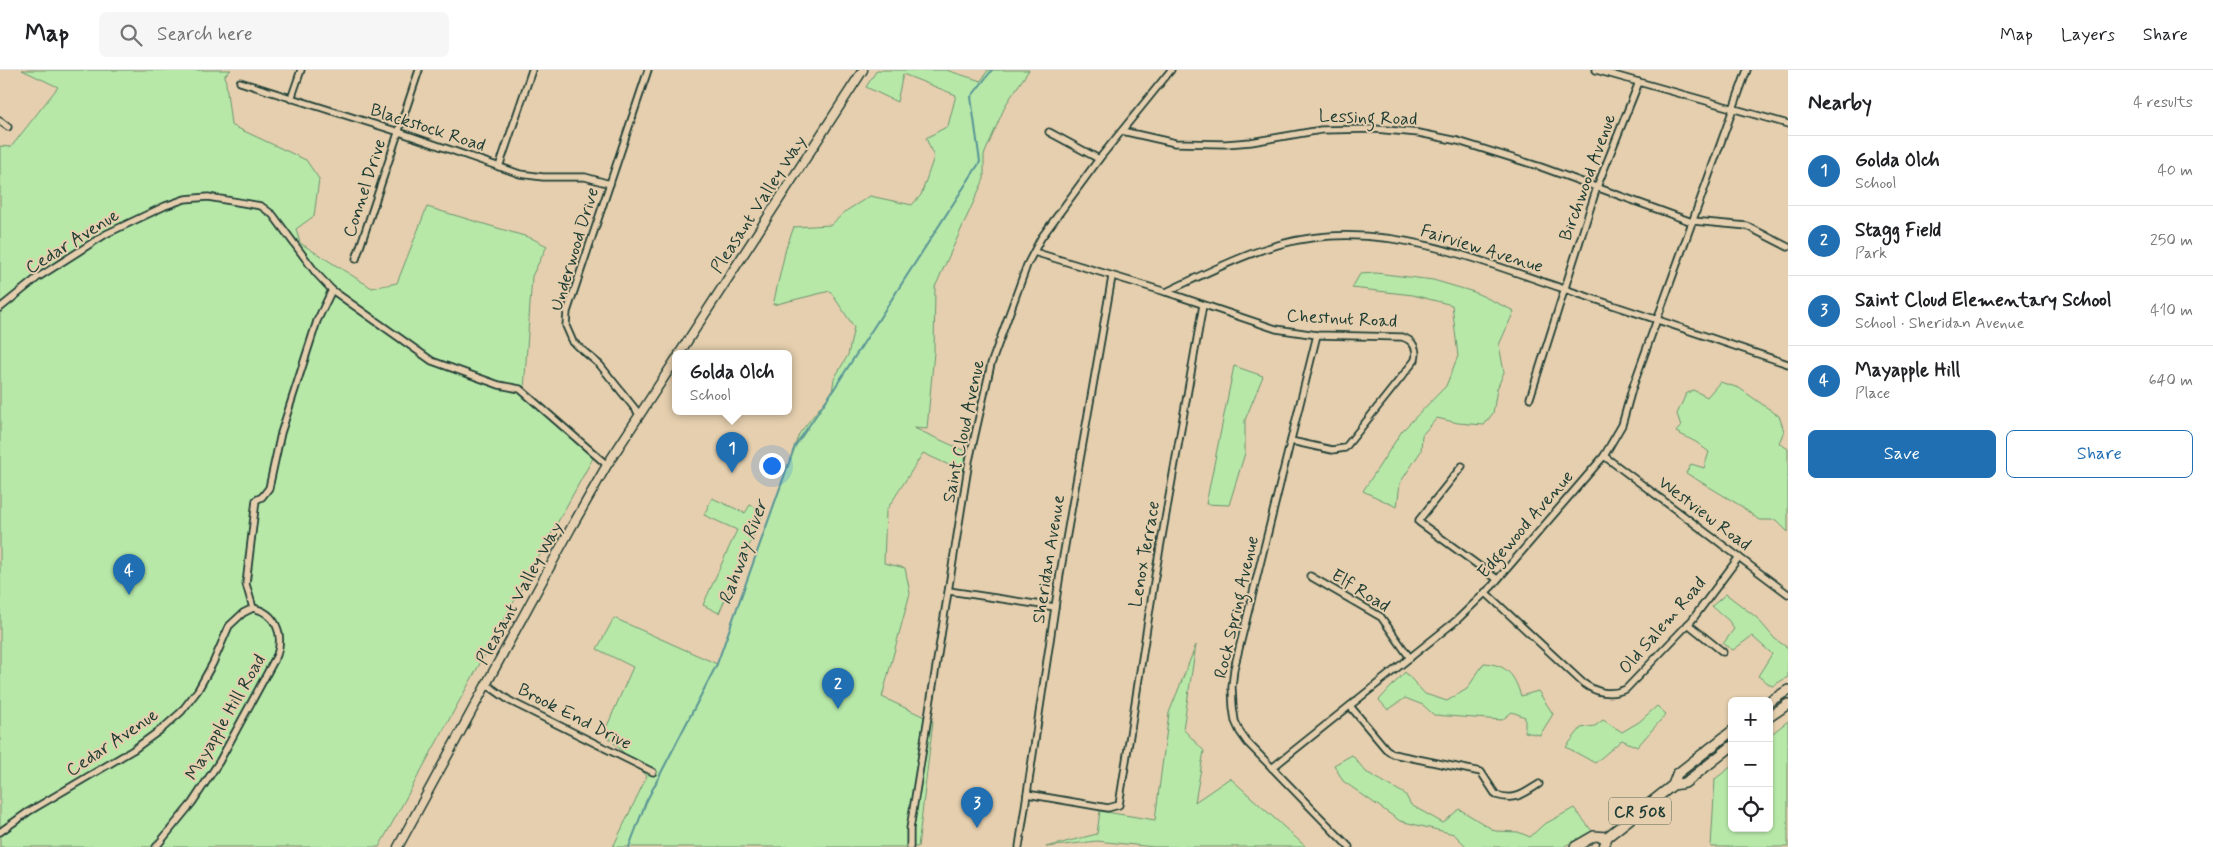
<!DOCTYPE html>
<html lang="en">
<head>
<meta charset="utf-8">
<style>
  :root { --surface:#fff; --page:#f6f6f6; --text:#202124; --muted:#757577; --line:#e0e0e0; --accent:#1f6fb2 }
  body { margin:0; font-family:Mynerve,sans-serif; background:var(--page); color:var(--text) }
  .controls { position:absolute; right:15px; bottom:15px; display:grid; overflow:hidden; border-radius:8px; box-shadow:0 1px 4px #0004 }
  .controls button { width:45px; height:45px; display:grid; place-items:center; padding:0; border:0; border-bottom:1px solid var(--line); background:var(--surface); color:var(--text); font:25px sans-serif }
  .you { position:absolute; left:771px; top:395px; width:18px; height:18px; margin:-12px; border:4px solid #fff; border-radius:50%; background:#1a73e8; box-shadow:0 0 0 8px #1a73e833 }
  .badge { display:grid; place-items:center; width:32px; height:32px; border-radius:50%; background:var(--accent); color:#fff; font-size:16px; font-weight:700 }
  .pin { position:absolute; translate:-50% -41px; filter:drop-shadow(0 1px 2px #0008) }
  .pin::after { content:''; position:absolute; top:26px; width:18px; height:15px; background:inherit; clip-path:polygon(0 0,100% 0,50% 100%) }
  .popup { position:absolute; left:672px; top:280px; width:120px; height:65px; box-sizing:border-box; display:grid; place-content:center; border-radius:8px; background:var(--surface); filter:drop-shadow(0 1px 4px #0005); font-size:16px; white-space:nowrap; color:var(--muted) }
  .popup b { font-size:19px; color:var(--text) }
  .popup::after { content:''; position:absolute; left:50%; top:100%; margin-left:-10px; border:10px solid transparent; border-top-color:var(--surface) }
  .list { margin:0; padding:0; list-style:none }
  h2 { display:flex; justify-content:space-between; align-items:center; height:65px; margin:0; padding:0 20px; font-size:21px }
  h2 small { font-size:16px; font-weight:400; color:var(--muted) }
  .list li { display:grid; grid-template-columns:32px 1fr auto; gap:15px; align-items:center; box-sizing:border-box; height:70px; padding:0 20px; border-top:1px solid var(--line) }
  .list b { display:block; font-size:19px; white-space:nowrap }
  .list p { margin:0; font-size:16px; white-space:nowrap; color:var(--muted) }
  .list em { font-size:16px; font-style:normal; color:var(--muted) }
  .actions { display:flex; gap:10px; padding:15px 20px }
  .actions a { flex:1; padding:11px 0; border:1px solid var(--accent); border-radius:8px; text-align:center; font-size:18px; color:var(--accent) }
  .actions .main { background:var(--accent); color:#fff }
  .icon { flex:none; width:28px; height:28px; fill:none; stroke:currentColor; stroke-width:2; stroke-linecap:round; stroke-linejoin:round }
  .map { position:relative; flex:none; width:1788px; height:777px; overflow:hidden }
  header { display:flex; align-items:center; gap:30px; box-sizing:border-box; height:70px; padding:0 25px; background:var(--surface); border-bottom:1px solid var(--line) }
  header strong { font-size:24px }
  nav { display:flex; gap:28px; margin-inline-start:auto; font-size:18px }
  .search { width:350px; height:45px; background:var(--page); display:flex; align-items:center; gap:12px; box-sizing:border-box; padding:0 18px; border-radius:8px; color:var(--muted); font-size:19px }
  main { display:flex }
  aside { flex:1; background:var(--surface) }
  .map>svg:first-child { display:block }
  .green { fill:#b7e8a8; stroke:#6b926e }
  .lines { fill:none; stroke-linecap:round; stroke-linejoin:round }
  .stream { stroke:#599595; stroke-width:2 }
  .minor-casing { stroke:#1f3d34; stroke-width:9 }
  .secondary-casing { stroke:#1f3d34; stroke-width:11 }
  .primary-casing { stroke:#1f3d34; stroke-width:12 }
  .minor { stroke:#e5cfae; stroke-width:5.5 }
  .secondary { stroke:#e5cfae; stroke-width:8 }
  .primary { stroke:#e5cfae; stroke-width:9 }
  .labels { text-anchor:middle; stroke-width:4; stroke-linejoin:round; paint-order:stroke }
  .shield { fill:#e5cfae; stroke:#5a6959; stroke-width:1 }
  .shield-label { font-size:16px; font-weight:bold; fill:#1f3d34 }
  .street-label { font-size:18px; fill:#1f3d34; stroke:#e5cfae }
  .water-label { font-size:19px; font-style:italic; fill:#24443c; stroke:#e5cfae }
</style>
</head>
<body>
<header>
<strong>Map</strong>
<div class="search"><svg class="icon" aria-label="search" viewBox="0 0 24 24"><circle cx="10" cy="10" r="6"/><path d="M15 15l6 6"/></svg>Search here</div>
<nav><a>Map</a><a>Layers</a><a>Share</a></nav>
</header>
<main>
<div class="map">
<svg width="1788" height="777" viewBox="0 0 1788 777">
  <rect width="100%" height="100%" fill="#e5cfae"/>
  <filter id="ink" filterUnits="userSpaceOnUse"><feTurbulence type="fractalNoise" baseFrequency=".02" numOctaves="2"/><feDisplacementMap in="SourceGraphic" scale="10" xChannelSelector="R" yChannelSelector="G"/><feConvolveMatrix kernelMatrix="1 2 1 2 8 2 1 2 1" color-interpolation-filters="sRGB"/></filter>
  <g filter="url(#ink)">
    <!-- green -->
    <g class="green">
      <polygon points="22,0 231,0 225,5 231,55 306,90 319,109 314,146 296,159 300,173 372,218 397,213 427,137 531,168 547,176 532,206 524,320 593,388 379,777 0,777 0,76 11,77 58,17"/>
      <polygon points="877,0 946,0 981,11 988,0 1029,0 1006,34 984,85 984,109 935,217 934,282 927,359 914,358 967,382 964,402 923,383 886,441 884,493 905,498 910,523 882,627 933,651 918,777 613,777 647,706 604,663 633,597 597,579 614,548 717,594 799,364 832,322 834,309 848,285 854,257 830,221 773,235 786,178 794,157 831,155 846,141 870,126 912,135 921,125 934,87 926,68 948,56 956,25 903,4 897,32 866,17"/>
      <polygon points="1376,203 1433,210 1474,222 1514,241 1499,275 1504,302 1497,319 1493,343 1484,355 1458,353 1437,348 1422,365 1421,381 1400,413 1397,437 1363,421 1402,361 1446,316 1458,286 1452,235 1413,225 1352,218 1360,204"/>
      <polygon points="1234,296 1263,306 1245,350 1245,383 1229,435 1206,434"/>
      <polygon points="1720,312 1739,318 1779,346 1784,361 1779,373 1788,379 1788,462 1776,450 1759,450 1741,436 1686,403 1691,394 1704,398 1709,382 1696,372 1676,362 1681,356 1677,344 1686,324 1693,320 1707,327"/>
      <polygon points="712,428 745,443 750,435 762,440 763,444 719,543 703,535 737,460 704,445"/>
      <polygon points="1726,524 1756,547 1775,569 1788,578 1788,607 1772,616 1758,606 1772,584 1752,566 1733,580 1723,574 1734,559 1729,551 1712,536"/>
      <polygon points="1196,575 1183,659 1204,681 1195,732 1230,708 1306,777 1154,777 1097,771 1046,777 1097,764 1100,741 1155,750 1169,643"/>
      <path d="M1484 593C1508 595 1514 605 1521 626L1538 621 1553 644 1540 665 1525 662V647L1512 642 1502 650 1434 645 1423 635 1405 628 1388 640 1379 630 1405 602 1425 624 1447 631 1467 619Z"/>
      <polygon points="1657,636 1666,644 1637,677 1622,670 1595,693 1566,677 1581,658 1595,656 1603,650 1622,662 1639,652"/>
      <polygon points="1788,651 1788,777 1711,777 1715,709 1732,696 1732,758 1769,758 1769,666"/>
      <polygon points="1352,685 1366,702 1405,724 1411,735 1443,753 1459,739 1495,761 1518,762 1530,767 1543,755 1574,738 1592,761 1563,777 1467,777 1454,764 1400,751 1343,711 1334,695"/>
    </g>
    <g class="lines">
      <!-- stream -->
      <polyline class="stream" points="629,777 646,732 717,594 795,376 832,322 980,92 971,27 992,0"/>
      <defs>
        <g id="minor">
          <polyline points="1596,0 1788,54"/>
          <polyline points="240,12 399,62 520,104 543,107 585,107 610,114"/>
          <polyline points="291,29 301,0"/>
          <polyline points="0,51 8,57"/>
          <polyline points="1122,61 1175,73 1226,74 1251,72 1321,60 1375,59 1419,63 1458,71 1541,97 1692,152"/>
          <polyline points="1049,62 1099,89"/>
          <polyline points="499,97 532,0"/>
          <polyline points="1693,151 1747,156 1788,177"/>
          <path d="M1034 182 1166 222 1276 259 1317 265 1402 267C1413 270 1418 279 1415 290L1345 378 1332 380 1291 371"/>
          <polyline points="356,189 419,0"/>
          <path d="M1166 222C1219 197 1271 169 1330 166 1410 161 1487 193 1561 218 1637 243 1712 268 1788 294"/>
          <polyline points="0,238 37,208 106,164 165,136 185,129 208,127 261,136 273,145 316,203 332,220 432,291 499,315 520,319 607,395"/>
          <polyline points="1317,265 1234,599 1232,617 1233,637 1235,651 1240,662 1247,672 1349,777"/>
          <polyline points="1530,328 1597,117 1639,12"/>
          <polyline points="640,345 600,295 573,272 566,256 567,242 648,0"/>
          <polyline points="1604,386 1788,524"/>
          <polyline points="1462,396 1419,450 1419,452 1497,509"/>
          <polyline points="1310,506 1381,547 1410,588"/>
          <polyline points="949,521 1055,537"/>
          <path d="M1485 522 1583 613C1597 623 1610 626 1626 619L1692 550 1739 487"/>
          <polyline points="1688,554 1723,582"/>
          <polyline points="486,614 510,631 653,702"/>
          <path d="M1350 636 1386 679 1393 684 1481 702 1496 725C1516 731 1523 724 1539 714"/>
          <polyline points="1272,698 1457,550 1492,516 1604,386 1622,355 1632,319 1747,0"/>
          <polyline points="1027,724 1108,738 1119,735 1155,506 1203,235"/>
          <polyline points="0,762 28,742 133,680 163,658 181,642 198,620 213,593 229,556 243,543 253,538"/>
          <path d="M156 777 192 733 219 692 277 585C284 564 276 543 253 538L246 514 256 430 262 427 269 418 281 363 317 251 332 220"/>
          <polyline points="910,777 910,759 969,391 991,294 1027,195 1041,168 1099,89 1171,0"/>
          <polyline points="1019,777 1060,504 1112,207"/>
        </g>
        <g id="secondary">
          <polyline points="679,284 863,0"/>
          <polyline points="398,777 571,458 607,395 676,289"/>
        </g>
        <g id="primary">
          <polyline points="1769,632 1788,620"/>
          <polyline points="1769,647 1788,634"/>
          <polyline points="1673,715 1677,704 1732,661"/>
          <polyline points="1575,777 1594,766 1607,767"/>
          <polyline points="1604,777 1607,767 1673,715 1685,713 1732,676"/>
        </g>
      </defs>
      <!-- minor casing -->
      <use href="#minor" class="minor-casing"/>
      <!-- secondary casing -->
      <use href="#secondary" class="secondary-casing"/>
      <!-- primary casing -->
      <use href="#primary" class="primary-casing"/>
      <!-- minor -->
      <use href="#minor" class="minor"/>
      <!-- secondary -->
      <use href="#secondary" class="secondary"/>
      <!-- primary -->
      <use href="#primary" class="primary"/>
    </g>
  </g>
  <g class="labels">
    <!-- shield labels -->
    <rect class="shield" x="1609" y="727.5" width="62" height="27" rx="4"/>
    <g class="shield-label">
      <text x="1640" y="747">CR 508</text>
    </g>
    <!-- street labels -->
    <g class="street-label">
      <text transform="translate(1368 47) rotate(2)" y="6">Lessing Road</text>
      <text transform="translate(428 57) rotate(18)" y="6">Blackstock Road</text>
      <text transform="translate(1587 107) rotate(-70)" y="6">Birchwood Avenue</text>
      <text transform="translate(364 118) rotate(-72)" y="6">Connel Drive</text>
      <text transform="translate(758 134) rotate(-57)" y="6">Pleasant Valley Way</text>
      <text transform="translate(72 171) rotate(-32)" y="6">Cedar Avenue</text>
      <text transform="translate(1482 178) rotate(17)" y="6">Fairview Avenue</text>
      <text transform="translate(574 179) rotate(-73)" y="6">Underwood Drive</text>
      <text transform="translate(1342 248) rotate(3)" y="6">Chestnut Road</text>
      <text transform="translate(963 361) rotate(-78)" y="6">Saint Cloud Avenue</text>
      <text transform="translate(1705 443) rotate(37)" y="6">Westview Road</text>
      <text transform="translate(1525 454) rotate(-49)" y="6">Edgewood Avenue</text>
      <text transform="translate(1144 484) rotate(-80)" y="6">Lenox Terrace</text>
      <text transform="translate(1048 489) rotate(-81)" y="6">Sheridan Avenue</text>
      <text transform="translate(1361 520) rotate(32)" y="6">Elf Road</text>
      <text transform="translate(519 523) rotate(-61)" y="6">Pleasant Valley Way</text>
      <text transform="translate(1236 537) rotate(-77)" y="6">Rock Spring Avenue</text>
      <text transform="translate(1662 555) rotate(-49)" y="6">Old Salem Road</text>
      <text transform="translate(575 646) rotate(27)" y="6">Brook End Drive</text>
      <text transform="translate(225 647) rotate(-60)" y="6">Mayapple Hill Road</text>
      <text transform="translate(112 672) rotate(-34)" y="6">Cedar Avenue</text>
    </g>
    <!-- water labels -->
    <g class="water-label">
      <text transform="translate(742 482) rotate(-70)" y="7">Rahway River</text>
    </g>
  </g>
</svg>
<div class="controls">
<button>+</button>
<button>−</button>
<button><svg class="icon" aria-label="locate" viewBox="0 0 24 24"><circle cx="12" cy="12" r="6"/><path d="M12 2v4M12 18v4M2 12h4M18 12h4"/></svg></button>
</div>
<div class="you"></div>
<div class="pin badge" style="left:732px;top:403px">1</div>
<div class="popup"><b>Golda Olch</b>School</div>
<div class="pin badge" style="left:838px;top:639px">2</div>
<div class="pin badge" style="left:977px;top:758px">3</div>
<div class="pin badge" style="left:129px;top:525px">4</div>
</div>
<aside>
<h2>Nearby<small>4 results</small></h2>
<ul class="list">
<li><span class="badge">1</span><div><b>Golda Olch</b><p>School</p></div><em>40 m</em></li>
<li><span class="badge">2</span><div><b>Stagg Field</b><p>Park</p></div><em>250 m</em></li>
<li><span class="badge">3</span><div><b>Saint Cloud Elementary School</b><p>School · Sheridan Avenue</p></div><em>410 m</em></li>
<li><span class="badge">4</span><div><b>Mayapple Hill</b><p>Place</p></div><em>640 m</em></li>
</ul>
<div class="actions"><a class="main">Save</a><a>Share</a></div>
</aside>
</main>
</body>
</html>
